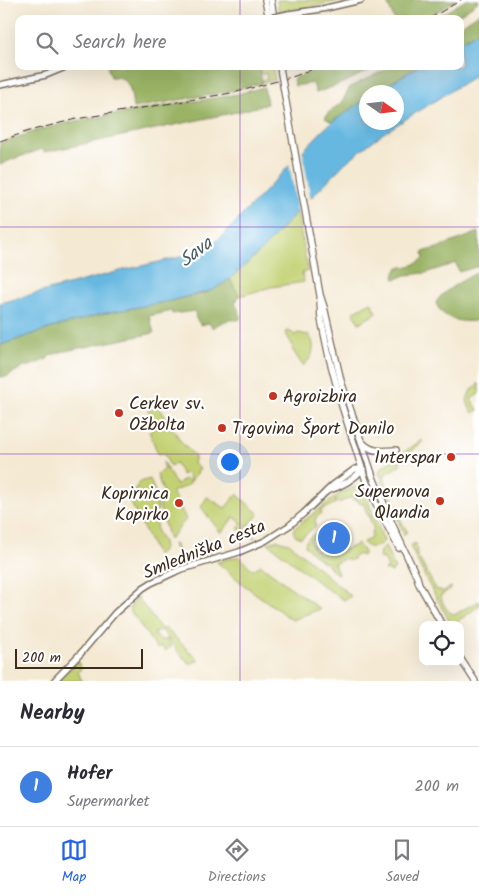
<!DOCTYPE html>
<html lang="en">
<head>
<meta charset="utf-8">
<style>
  :root { --surface:#fff; --page:#f7f7f7; --text:#2b2b33; --muted:#7c7c81; --line:#e1e1e2; --accent:#2563eb }
  body { margin:0; font-family:Kalam,sans-serif; background:var(--page); color:var(--text) }
  .controls { position:absolute; right:15px; bottom:15px; display:grid; overflow:hidden; border-radius:10px; box-shadow:0 5px 20px #0002 }
  .controls button { width:45px; height:45px; display:grid; place-items:center; padding:0; border:0; border-bottom:1px solid var(--line); background:var(--surface); color:var(--text); font:25px sans-serif }
  .compass { position:absolute; left:359px; top:85px; width:45px; height:45px; border-radius:50%; background:var(--surface); box-shadow:0 5px 20px #0002; rotate:104deg }
  .scale { position:absolute; left:15px; bottom:12px; width:128px; box-sizing:border-box; padding-left:5px; border:2px solid #3b2a1e; border-top:0; font-size:14px; line-height:18px; white-space:nowrap; color:#3b2a1e; -webkit-text-stroke:4px #fff; paint-order:stroke }
  .you { position:absolute; left:229px; top:461px; width:18px; height:18px; margin:-12px; border:4px solid #fff; border-radius:50%; background:#1a73e8; box-shadow:0 0 0 8px #1a73e833 }
  .badge { display:grid; place-items:center; width:32px; height:32px; border-radius:50%; background:var(--accent); color:#fff; font-size:16px; font-weight:700 }
  .pin { position:absolute; translate:-50% -50%; border:2px solid #fff; box-shadow:0 1px 5px #0006 }
  .list { margin:0; padding:0; list-style:none }
  h2 { display:flex; justify-content:space-between; align-items:center; height:65px; margin:0; padding:0 20px; font-size:21px }
  h2 small { font-size:16px; font-weight:400; color:var(--muted) }
  .list li { display:grid; grid-template-columns:32px 1fr auto; gap:15px; align-items:center; box-sizing:border-box; height:80px; padding:0 20px; border-top:1px solid var(--line) }
  .list b { display:block; font-size:19px; white-space:nowrap }
  .list p { margin:0; font-size:16px; white-space:nowrap; color:var(--muted) }
  .list em { font-size:16px; font-style:normal; color:var(--muted) }
  .icon { flex:none; width:28px; height:28px; fill:none; stroke:currentColor; stroke-width:2; stroke-linecap:round; stroke-linejoin:round }
  .map { position:relative; flex:none; width:479px; height:681px; overflow:hidden }
  .search { position:absolute; background:var(--surface); box-shadow:0 5px 20px #0002; left:15px; right:15px; top:15px; height:55px; display:flex; align-items:center; gap:12px; box-sizing:border-box; padding:0 18px; border-radius:10px; color:var(--muted); font-size:19px }
  .sheet { height:145px; background:var(--surface) }
  nav { display:flex; justify-content:space-around; align-items:center; box-sizing:border-box; height:70px; border-top:1px solid var(--line); background:var(--surface); font-size:14px; color:var(--muted) }
  nav a { display:grid; justify-items:center; gap:2px }
  nav .on { color:var(--accent) }
  .map>svg:first-child { display:block }
  .green { fill:#c3d173; stroke:#7f7e48 }
  .forest { fill:#9ab365; stroke:#6a6e42 }
  .water { fill:#66b8e1; stroke:#507180 }
  .pier { fill:#f4e9d3 }
  .lines { fill:none; stroke-linecap:round; stroke-linejoin:round }
  .secondary-casing { stroke:#7c6d5d; stroke-width:8 }
  .primary-casing { stroke:#7c6d5d; stroke-width:8 }
  .secondary { stroke:#fff; stroke-width:5 }
  .primary { stroke:#fff; stroke-width:5.5 }
  .rail { stroke:#3b2a1e; stroke-width:1; stroke-dasharray:8 4; stroke-linecap:butt }
  .secondary-bridge-casing { stroke:#7c6d5d; stroke-width:8; stroke-linecap:butt }
  .primary-bridge-casing { stroke:#7c6d5d; stroke-width:8; stroke-linecap:butt }
  .secondary-bridge { stroke:#fff; stroke-width:5 }
  .primary-bridge { stroke:#fff; stroke-width:5.5 }
  .grid { fill:none; stroke:#7b2cbf; stroke-width:1; stroke-opacity:0.55 }
  .poi-dot { fill:#c8321e; stroke:#fff; stroke-width:2 }
  .labels { text-anchor:middle; stroke-width:4.5; stroke-linejoin:round; paint-order:stroke }
  .poi-label { font-size:18px; fill:#3b2a1e; stroke:#fff; text-anchor:start }
  .street-label { font-size:18px; fill:#3b2a1e; stroke:#fff }
  .water-label { font-size:19px; font-style:italic; fill:#4a5c62; stroke:#fff }
</style>
</head>
<body>
<div class="map">
<svg width="479" height="681" viewBox="0 0 479 681">
  <rect width="100%" height="100%" fill="#fff"/>
  <filter id="ink" filterUnits="userSpaceOnUse"><feTurbulence type="fractalNoise" baseFrequency=".02" numOctaves="2"/><feDisplacementMap in="SourceGraphic" scale="10" xChannelSelector="R" yChannelSelector="G"/><feConvolveMatrix kernelMatrix="1 2 1 2 8 2 1 2 1" color-interpolation-filters="sRGB"/></filter>
  <filter id="wash" filterUnits="userSpaceOnUse"><feTurbulence type="fractalNoise" baseFrequency=".0096" numOctaves="4" result="noise"/><feDisplacementMap in="SourceGraphic" scale="20" xChannelSelector="R" yChannelSelector="G"/><feGaussianBlur stdDeviation="1.12" result="paint"/><feColorMatrix in="noise" values="0 0 0 0 0 0 0 0 0 0 0 0 0 0 0 0 0 1.4 0 .05"/><feComposite in="paint" operator="in"/></filter>
  <g filter="url(#wash)">
    <rect width="100%" height="100%" fill="#f4e9d3"/>
    <!-- green -->
    <g class="green">
      <polygon points="277,0 345,0 279,12"/>
      <polygon points="259,66 272,66 275,80 262,83 262,80 267,79 266,73 261,74"/>
      <polygon points="297,212 308,271 302,273 304,282 271,287 239,296 230,279 264,248"/>
      <polygon points="371,302 377,313 359,323 353,312"/>
      <path d="M289 331 295 335 298 333 309 335C317 347 313 357 303 366L292 349 293 346 285 332Z"/>
      <polygon points="479,383 479,394 471,399 478,410 473,413 469,407 467,400 470,392"/>
      <polygon points="154,399 182,443 195,456 193,463 200,469 188,485 172,492 186,519 169,540 161,512 158,497 164,494 157,475 164,469 163,462 176,485 185,479 188,481 190,479 186,472 182,475 176,463 170,466 164,454 158,454 149,431 157,426 145,404"/>
      <polygon points="422,440 422,442 411,452 402,458 400,462 400,465 385,474 386,477 380,476 379,472 382,467"/>
      <polygon points="381,478 385,479 385,480 390,492 394,491 394,493 391,494 401,521 407,531 404,535"/>
      <polygon points="150,479 155,492 158,510 155,513 157,532 163,542 164,548 157,556 132,505 126,494 135,489 140,482"/>
      <polygon points="360,485 361,485 357,498 356,497 354,497 356,500 353,500 352,497 338,503 335,497 342,492"/>
      <polygon points="362,486 373,514 368,516 363,503 360,504 357,500"/>
      <path d="M237 494 259 514 246 528 255 537 252 538C250 532 246 531 240 531L238 529 242 523 234 517 221 533 201 507 207 497 225 508Z"/>
      <path d="M334 498 336 503 321 510 322 513 316 517 315 523 316 526 301 538C297 537 294 535 293 530L297 526Z"/>
      <path d="M374 516 384 541C378 547 369 551 363 542L370 539 372 536 371 532 374 530 369 517Z"/>
      <path d="M315 534H317L318 536 310 540 314 550H317L319 554 329 550 332 555 358 544 364 552V554L361 556 360 554 353 557V559L348 561 347 558 334 563 338 575 329 567V566L326 562H323L305 546C305 540 310 536 315 534Z"/>
      <path d="M207 537 211 543C207 547 208 550 210 555L213 554V556L180 566 173 544H174L178 550 176 552 178 554 180 553 183 556 185 555 188 560 199 557V554L206 551 207 549H205L206 546H208L209 543 205 539Z"/>
      <polygon points="277,540 289,543 351,596 344,600 324,587 268,543"/>
      <path d="M415 543 417 545 415 546 417 549 416 553 436 589 438 590H441L442 592 451 587 452 588 440 596C443 602 447 615 456 614L471 605H473L479 601V606L455 623 450 622 428 583 410 546Z"/>
      <path d="M385 546 395 569 392 572 385 570 388 568 384 558 380 559C378 553 380 550 385 546Z"/>
      <polygon points="239,556 253,570 261,565 290,587 320,609 292,620 244,585 217,562"/>
      <polygon points="138,596 139,600 162,630 165,628 199,660 190,664 179,653 162,630 155,632 154,635 163,641 167,639 171,646 165,651 161,646 157,649 129,609"/>
      <polygon points="78,661 81,669 78,672 82,681 58,681"/>
    </g>
    <!-- forest -->
    <g class="forest">
      <polygon points="386,0 456,0 425,19 394,19"/>
      <polygon points="466,0 479,0 479,1 453,19 434,19"/>
      <polygon points="479,13 479,31 460,42 460,26"/>
      <path d="M107 66H259L262 83 225 92 133 108C131 93 131 75 111 77Z"/>
      <polygon points="326,66 378,66 345,82 316,93 313,83 295,86 293,79"/>
      <polygon points="393,66 419,66 376,92 366,92 366,99 332,122 325,118 328,113 342,102 350,87"/>
      <polygon points="264,87 267,104 241,111 55,150 44,152 43,149 13,159 0,165 0,143 39,130 76,121 237,94"/>
      <path d="M479 232V266L459 272 456 263 425 273 406 275 396 279 394 278 395 273 398 267C409 267 416 265 424 258L423 252 437 248Z"/>
      <path d="M478 272 479 320C464 324 442 320 436 303 440 292 467 278 478 272Z"/>
      <path d="M230 279 239 296 235 303 241 316 239 320C228 319 222 321 213 328L209 323 201 325 196 319 195 311 172 314V311L149 316 154 333 60 352 49 356 47 359 27 367 24 366 8 376 0 377V345L52 328 101 314 170 301 206 293 219 286Z"/>
    </g>
    <!-- water -->
    <polygon class="water" points="479,31 479,73 382,134 365,147 346,162 297,212 264,248 230,279 213,290 170,301 101,314 52,328 0,345 0,303 124,270 185,256 204,248 219,239 233,225 318,135 332,122 366,99 366,122 396,122 396,92 376,92 419,66 460,66 460,42"/>
    <!-- pier -->
    <polygon class="pier" points="302,149 311,201 298,215 289,163"/>
  </g>
  <g filter="url(#ink)">
    <g class="lines">
      <defs>
        <g id="secondary">
          <polyline points="288,14 322,9 361,0"/>
          <polyline points="0,85 46,75 68,66"/>
          <path d="M327 491C340 487 354 479 363 469"/>
          <polyline points="54,681 81,653 115,613 143,588 151,583 179,570 239,552 265,541 290,525 304,513 333,485 355,469 363,469"/>
        </g>
        <g id="primary">
          <polyline points="265,0 269,19"/>
          <polyline points="271,0 274,19"/>
          <polyline points="320,295 324,307 341,381 373,477 393,526 417,577 419,584 442,625"/>
          <polyline points="320,299 321,319 329,357 342,406 366,481 378,508 399,548"/>
          <path d="M362 442C372 453 382 451 396 450"/>
          <polyline points="460,658 475,681"/>
        </g>
      </defs>
      <!-- secondary casing -->
      <use href="#secondary" class="secondary-casing"/>
      <!-- primary casing -->
      <use href="#primary" class="primary-casing"/>
      <!-- secondary -->
      <use href="#secondary" class="secondary"/>
      <!-- primary -->
      <use href="#primary" class="primary"/>
      <!-- rail -->
      <g class="rail">
        <polyline points="429,19 461,0"/>
        <polyline points="0,141 29,131 76,119 237,92 295,76 321,66"/>
      </g>
      <defs>
        <polyline id="secondary-bridge" points="265,19 288,14"/>
        <polyline id="primary-bridge" points="280,68 320,295"/>
      </defs>
      <!-- secondary-bridge casing -->
      <use href="#secondary-bridge" class="secondary-bridge-casing"/>
      <!-- primary-bridge casing -->
      <use href="#primary-bridge" class="primary-bridge-casing"/>
      <!-- secondary-bridge -->
      <use href="#secondary-bridge" class="secondary-bridge"/>
      <!-- primary-bridge -->
      <use href="#primary-bridge" class="primary-bridge"/>
    </g>
  </g>
  <!-- grid -->
  <path class="grid" d="M240 0V19M240 66V681M0 227H479M0 454H479"/>
  <!-- markers -->
  <g class="poi-dot">
    <circle cx="273" cy="396" r="5"/>
    <circle cx="119" cy="413" r="5"/>
    <circle cx="222" cy="428" r="5"/>
    <circle cx="451" cy="457" r="5"/>
    <circle cx="440" cy="501" r="5"/>
    <circle cx="179" cy="503" r="5"/>
  </g>
  <g class="labels">
    <!-- poi labels -->
    <g class="poi-label">
      <text x="283" y="402">Agroizbira</text>
      <text x="129" y="409">Cerkev sv.<tspan x="129" dy="21">Ožbolta</tspan></text>
      <text x="232" y="434">Trgovina Šport Danilo</text>
      <text x="441" y="463" text-anchor="end">Interspar</text>
      <text x="430" y="497" text-anchor="end">Supernova<tspan x="430" dy="21">Qlandia</tspan></text>
      <text x="169" y="499" text-anchor="end">Kopirnica<tspan x="169" dy="21">Kopirko</tspan></text>
    </g>
    <!-- street labels -->
    <g class="street-label">
      <text transform="translate(204 549) rotate(-22)" y="6">Smledniška cesta</text>
    </g>
    <!-- water labels -->
    <g class="water-label">
      <text transform="translate(195 251) rotate(-38)" y="7">Sava</text>
    </g>
  </g>
</svg>
<div class="controls">
<button><svg class="icon" aria-label="locate" viewBox="0 0 24 24"><circle cx="12" cy="12" r="6"/><path d="M12 2v4M12 18v4M2 12h4M18 12h4"/></svg></button>
</div>
<svg class="compass" viewBox="-18 -18 36 36"><path d="M0-13l5 13h-10z" fill="#e53935"/><path d="M0 13l5-13h-10z" fill="#7c7c81"/></svg>
<div class="scale">200 m</div>
<div class="you"></div>
<div class="pin badge" style="left:334px;top:538px;background:#3f7fe0">1</div>
<div class="search"><svg class="icon" aria-label="search" viewBox="0 0 24 24"><circle cx="10" cy="10" r="6"/><path d="M15 15l6 6"/></svg>Search here</div>
</div>
<section class="sheet">
<h2>Nearby<small></small></h2>
<ul class="list">
<li><span class="badge" style="background:#3f7fe0">1</span><div><b>Hofer</b><p>Supermarket</p></div><em>200 m</em></li>
</ul>
</section>
<nav>
<a class="on"><svg class="icon" aria-label="map" viewBox="0 0 24 24"><path d="M3 6l6-2 6 2 6-2v14l-6 2-6-2-6 2zM9 4v14M15 6v14"/></svg>Map</a>
<a><svg class="icon" aria-label="directions" viewBox="0 0 24 24"><path d="M12 3l9 9-9 9-9-9zM9 14v-3h6M13 9l2 2-2 2"/></svg>Directions</a>
<a><svg class="icon" aria-label="saved" viewBox="0 0 24 24"><path d="M7 4h10v16l-5-4-5 4z"/></svg>Saved</a>
</nav>
</body>
</html>
